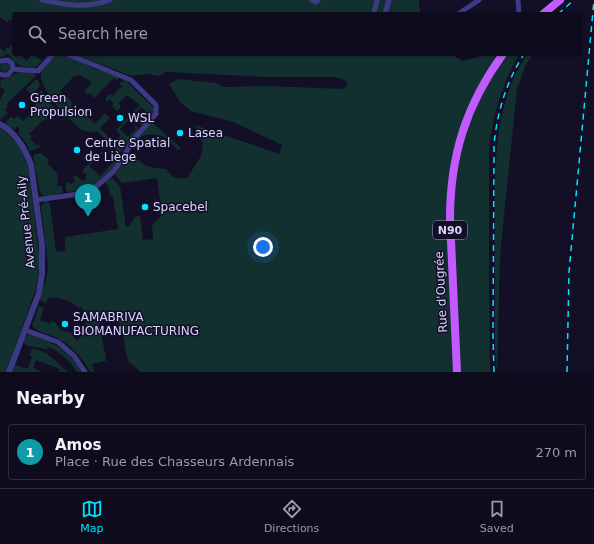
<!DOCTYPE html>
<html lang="en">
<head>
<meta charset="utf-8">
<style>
  :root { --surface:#0e0b1c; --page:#1c1929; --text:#f1f3f6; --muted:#9b9ba3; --line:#2e2b3b; --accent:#00e5ff }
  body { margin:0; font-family:"DejaVu Sans",sans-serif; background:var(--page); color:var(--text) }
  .you { position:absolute; left:263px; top:247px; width:14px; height:14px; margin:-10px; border:3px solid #fff; border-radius:50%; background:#1a73e8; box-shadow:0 0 0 6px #1a73e833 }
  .badge { display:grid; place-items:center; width:26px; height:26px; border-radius:50%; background:var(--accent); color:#fff; font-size:13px; font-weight:700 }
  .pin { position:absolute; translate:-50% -33px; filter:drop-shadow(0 1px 2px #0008) }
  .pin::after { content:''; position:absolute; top:21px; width:14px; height:12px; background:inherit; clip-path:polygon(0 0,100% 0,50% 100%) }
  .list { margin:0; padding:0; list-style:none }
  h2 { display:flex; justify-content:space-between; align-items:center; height:52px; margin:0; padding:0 16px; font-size:17px }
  h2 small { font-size:13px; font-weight:400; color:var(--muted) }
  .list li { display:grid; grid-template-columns:26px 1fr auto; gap:12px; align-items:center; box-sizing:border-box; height:56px; margin:0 8px 8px; padding:0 8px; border:1px solid var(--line); border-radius:4px }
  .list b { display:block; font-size:15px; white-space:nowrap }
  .list p { margin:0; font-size:13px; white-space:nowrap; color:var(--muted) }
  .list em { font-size:13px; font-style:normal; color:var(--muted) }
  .icon { flex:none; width:22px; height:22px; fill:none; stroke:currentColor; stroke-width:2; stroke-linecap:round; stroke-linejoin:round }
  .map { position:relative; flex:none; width:594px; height:372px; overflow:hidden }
  .search { position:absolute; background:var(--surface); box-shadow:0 1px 3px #0004; left:12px; right:12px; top:12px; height:44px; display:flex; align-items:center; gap:10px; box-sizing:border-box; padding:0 14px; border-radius:4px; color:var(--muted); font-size:15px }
  .sheet { height:116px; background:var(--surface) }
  nav { display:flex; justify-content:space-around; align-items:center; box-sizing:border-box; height:56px; border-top:1px solid var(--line); background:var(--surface); font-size:11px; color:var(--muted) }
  nav a { display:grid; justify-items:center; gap:2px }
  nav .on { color:var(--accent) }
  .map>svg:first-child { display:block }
  .green { fill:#12302f }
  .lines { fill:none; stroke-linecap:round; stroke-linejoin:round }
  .minor { stroke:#3d3a85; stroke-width:5 }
  .tertiary { stroke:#3d3a85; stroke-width:6 }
  .primary { stroke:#c25bff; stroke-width:8 }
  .rail { stroke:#00e5ff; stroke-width:1.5; stroke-dasharray:6 5; stroke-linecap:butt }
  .poi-dot { fill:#00e5ff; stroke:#130f26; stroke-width:1.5 }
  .labels { text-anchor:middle; stroke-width:3; stroke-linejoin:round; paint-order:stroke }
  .shield { fill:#130f26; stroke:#9e99be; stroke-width:1 }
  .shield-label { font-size:11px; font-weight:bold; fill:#d9d4ff }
  .poi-label { font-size:12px; fill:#d9d4ff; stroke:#130f26; text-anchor:start }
  .street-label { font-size:12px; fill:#d9d4ff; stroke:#130f26 }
</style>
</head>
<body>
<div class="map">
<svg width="594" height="372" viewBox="0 0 594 372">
  <rect width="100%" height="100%" fill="#130f26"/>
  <!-- green -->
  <g class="green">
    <polygon points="0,0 419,0 420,14 14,14 14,23 10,19 7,22 0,17"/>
    <path d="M11 45 14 47V54H19L27 61 32 54 42 61 35 68C19 66 19 67 9 55L5 54 4 57H0V48L5 52 6 48H9Z"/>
    <path d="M74 54H451L462 61 476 58 481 54H519C502 84 493 114 489 149V287L490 372H141C138 369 132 365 129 362 123 352 125 305 102 318L99 325 106 357 105 358 106 361 92 364 94 372H90C83 358 71 345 57 338 49 334 38 333 32 326L39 306 44 308 40 320 50 324 51 321 56 323V324L61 330 70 332 77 341C87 331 89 318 81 307L79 308C72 301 58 296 48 298L46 303 40 300 47 276 48 264 41 207 44 202 47 201 50 203 56 252 65 251V237L118 229 113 196H110L109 188 105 182 111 177 120 186 126 227 130 226 134 217 140 216 143 240 153 239 152 225 162 215 157 178 122 183 115 175 130 153C143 165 148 168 166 169L174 178H187L201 156 203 143 195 125 279 154 282 145 233 122 191 111 180 102 169 84 178 79 215 83 224 87 267 86 342 89 348 85 346 81 336 77H267L166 72 159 76 147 74 132 76Z"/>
    <path d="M527 54H533L525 67 517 89 500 255 497 372 495 349C495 310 495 270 495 230 495 170 492 107 527 54Z"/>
    <path d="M55 55H59L71 58 82 62 97 70H102L118 76 119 78 117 81 114 78 94 98 90 93 88 95 84 92 92 83 87 79 80 75 74 76 60 91 72 102 71 108 79 114 82 112 95 124 105 113 110 118 100 128 118 147 124 150 120 152 117 151 97 131 95 132C91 132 86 132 82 130 70 122 38 88 41 72 42 66 51 60 55 55Z"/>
    <circle cx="5" cy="67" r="5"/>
    <path d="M22 71 33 73 36 76 8 102 7 105 8 106 5 110 8 113 0 120V100L5 90 0 87 1 79C9 81 14 72 22 71Z"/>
    <polygon points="35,80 38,80 40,86 32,95 26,89"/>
    <polygon points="125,80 154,108 154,114 144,124 141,125 138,122 139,120 142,123 149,114 141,107 120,129 128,137 136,129 134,126 135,125 138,128 138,131 130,138 126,148 117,140 121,136 116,130 140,105 127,95 119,103 121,107 117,111 112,106 114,104 110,99 107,102 106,101 106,98 109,94 112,96 122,86 119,83"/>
    <polygon points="41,90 55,109 45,121 43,120 29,134 32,136 30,139 37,146 39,144 41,147 30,151 27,144 18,133 20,129 17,126 14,130 6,124 6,122 11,116 14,119 18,116 23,121 37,107 32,101"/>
    <path d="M152 122 181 148 178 150 169 141 166 144 164 143 167 139C158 133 148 133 139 138L136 142 135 139Z"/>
    <polygon points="0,128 9,135 21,149 28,167 40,262 36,289 6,372 0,372"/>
    <path d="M102 151 103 152 89 166 100 176 118 157 120 159C107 178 90 190 68 192L66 190V183L67 182 71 185 75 180 72 178 76 175 83 181 86 178 85 177 87 175 82 171Z"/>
    <path d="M41 153 49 160 47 163 58 174 57 186H62L63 193 49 196 42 195C38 190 36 166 33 157L35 154Z"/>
    <path d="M32 334C51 342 72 352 81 372H77C69 360 61 352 48 347L47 350C39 346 31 348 24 344V341C26 336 27 335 32 334Z"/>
    <path d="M32 349C47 350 57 362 67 372H59L60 369 36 360 33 368 42 372H13L15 365 28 369 32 356 29 355Z"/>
  </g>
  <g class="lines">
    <!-- minor -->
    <g class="minor">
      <path d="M42 0C67 5 85 9 110 0"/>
      <polyline points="312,0 316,2 318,0"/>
      <polyline points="518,0 519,14"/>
      <polyline points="374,14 377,0"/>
      <polyline points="385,14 389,0"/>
      <polyline points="458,14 479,0"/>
      <polyline points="0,61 8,60 12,63 13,69 8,75 3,75 0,74"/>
      <polyline points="13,69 38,71 53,54"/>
      <polyline points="36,200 79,194 98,185 114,171 123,158 132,141 156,114 156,105 131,80 67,54"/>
      <polyline points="25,330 58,342 74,356 85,372"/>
    </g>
    <!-- tertiary -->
    <path class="tertiary" d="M0 124C16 133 25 148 31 165L42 245V274L39 293 9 372"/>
    <!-- primary -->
    <g class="primary">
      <polyline points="543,14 560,0"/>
      <path d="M457 372 450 219C450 156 466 105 503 54"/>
    </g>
    <!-- rail -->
    <g class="rail">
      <polyline points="558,14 574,0"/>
      <path d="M494 372 493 336 494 145C497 113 506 82 524 54"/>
      <polyline points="567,372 569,272 594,0"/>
    </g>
  </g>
  <!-- markers -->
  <g class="poi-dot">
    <circle cx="22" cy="105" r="4"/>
    <circle cx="120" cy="118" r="4"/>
    <circle cx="180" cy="133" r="4"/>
    <circle cx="77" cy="150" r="4"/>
    <circle cx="145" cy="207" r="4"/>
    <circle cx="65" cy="324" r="4"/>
  </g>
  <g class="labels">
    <!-- shield labels -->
    <rect class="shield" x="433" y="221" width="34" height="18" rx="3"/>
    <g class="shield-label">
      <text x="450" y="234">N90</text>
    </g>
    <!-- poi labels -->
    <g class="poi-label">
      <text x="30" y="102">Green<tspan x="30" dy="14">Propulsion</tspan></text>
      <text x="128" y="122">WSL</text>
      <text x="188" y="137">Lasea</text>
      <text x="85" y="147">Centre Spatial<tspan x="85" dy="14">de Liège</tspan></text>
      <text x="153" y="211">Spacebel</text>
      <text x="73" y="321">SAMABRIVA<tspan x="73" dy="14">BIOMANUFACTURING</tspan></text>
    </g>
    <!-- street labels -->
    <g class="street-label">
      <text transform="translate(26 222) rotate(-96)" y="4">Avenue Pré-Aily</text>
      <text transform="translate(441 292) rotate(-93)" y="4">Rue d'Ougrée</text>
    </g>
  </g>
</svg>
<div class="you"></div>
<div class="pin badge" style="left:88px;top:217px;background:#0f9aa8">1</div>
<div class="search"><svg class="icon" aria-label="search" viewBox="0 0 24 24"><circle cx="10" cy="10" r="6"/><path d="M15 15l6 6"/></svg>Search here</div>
</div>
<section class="sheet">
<h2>Nearby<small></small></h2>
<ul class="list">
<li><span class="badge" style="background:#0f9aa8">1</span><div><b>Amos</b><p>Place · Rue des Chasseurs Ardennais</p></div><em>270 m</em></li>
</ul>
</section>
<nav>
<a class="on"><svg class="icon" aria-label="map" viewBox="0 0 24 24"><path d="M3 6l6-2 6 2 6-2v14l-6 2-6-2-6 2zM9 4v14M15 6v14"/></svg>Map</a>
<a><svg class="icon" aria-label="directions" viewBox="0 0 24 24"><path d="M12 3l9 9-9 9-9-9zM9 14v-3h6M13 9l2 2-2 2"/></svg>Directions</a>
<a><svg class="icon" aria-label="saved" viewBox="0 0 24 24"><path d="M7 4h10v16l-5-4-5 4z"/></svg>Saved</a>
</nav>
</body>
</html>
